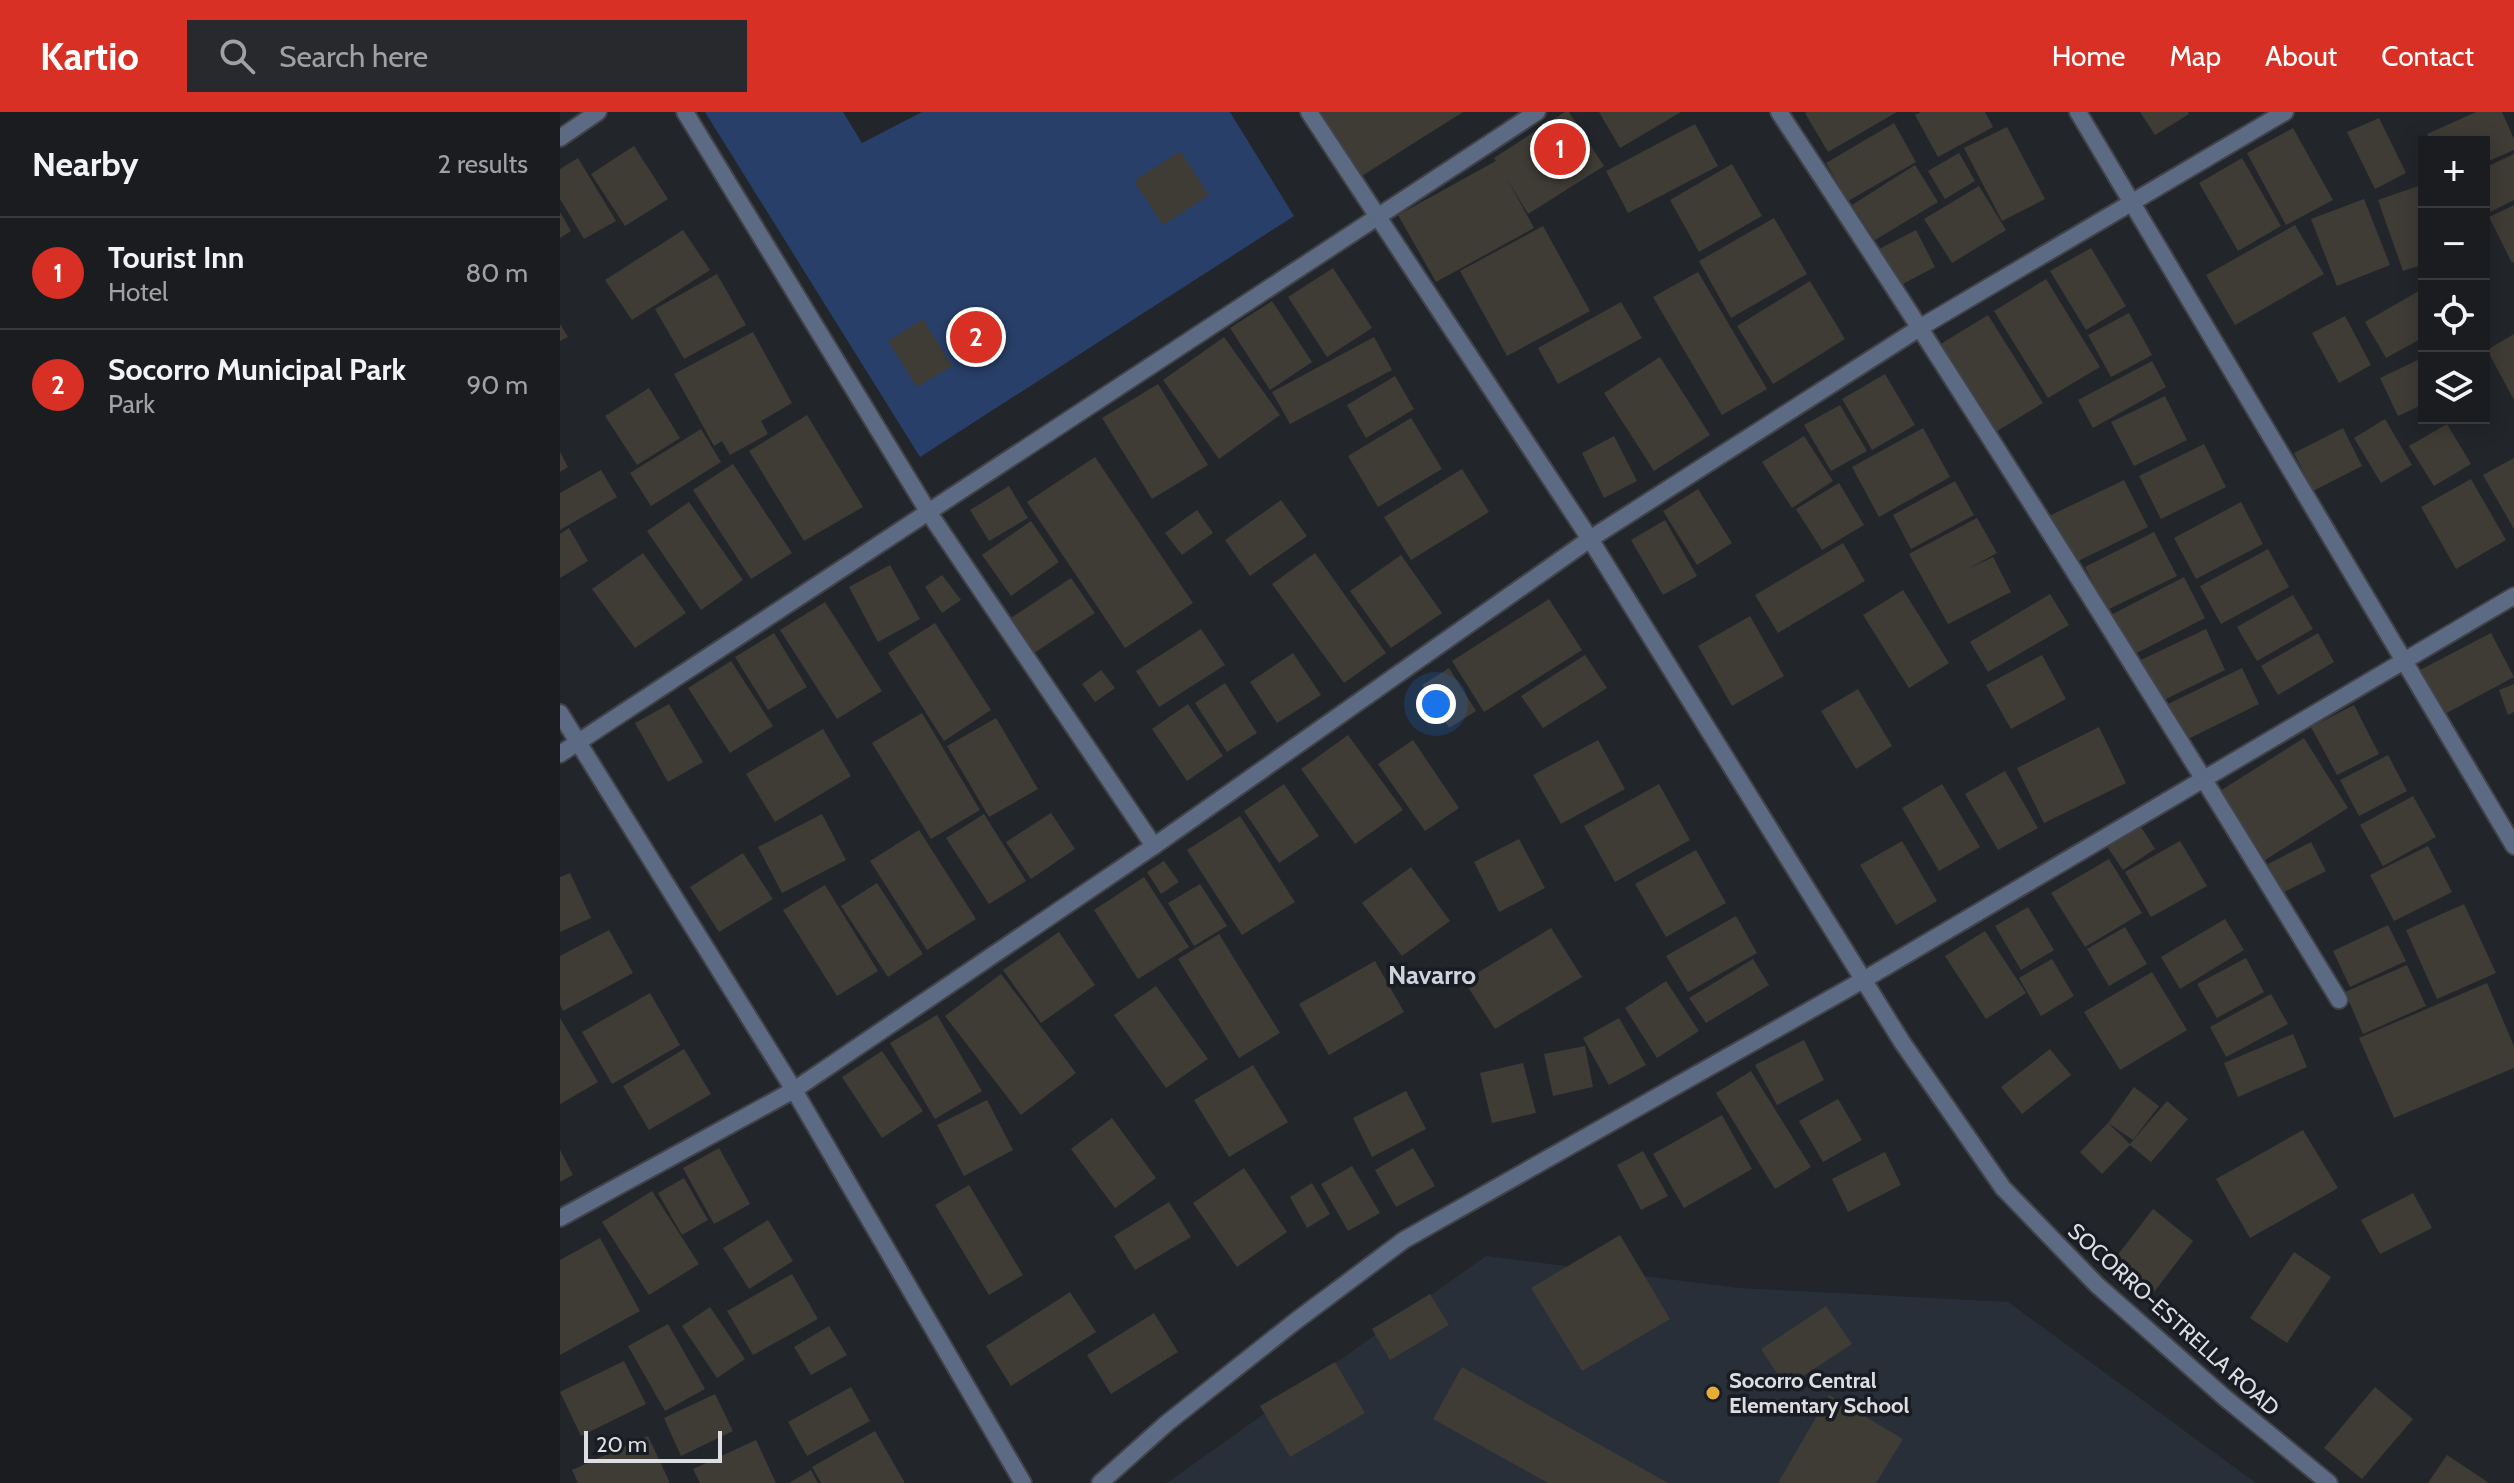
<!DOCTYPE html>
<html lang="en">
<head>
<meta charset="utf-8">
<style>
  :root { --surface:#1a1c20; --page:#27292d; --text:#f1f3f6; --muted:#9fa1a5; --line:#383a3e; --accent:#d93025 }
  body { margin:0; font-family:Cabin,sans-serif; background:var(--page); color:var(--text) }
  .controls { position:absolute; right:24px; top:24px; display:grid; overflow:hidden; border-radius:0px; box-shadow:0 4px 20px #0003 }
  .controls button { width:72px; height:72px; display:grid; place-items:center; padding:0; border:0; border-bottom:2px solid var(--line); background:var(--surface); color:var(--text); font:40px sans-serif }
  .scale { position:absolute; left:24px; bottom:20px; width:138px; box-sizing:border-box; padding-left:8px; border:4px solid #dcdee2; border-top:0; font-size:22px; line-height:28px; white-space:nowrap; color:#dcdee2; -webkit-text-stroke:6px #191c22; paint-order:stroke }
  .you { position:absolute; left:876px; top:592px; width:28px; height:28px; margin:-20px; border:6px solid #fff; border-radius:50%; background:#1a73e8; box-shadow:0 0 0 12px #1a73e833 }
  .badge { display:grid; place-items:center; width:52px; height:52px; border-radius:50%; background:var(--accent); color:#fff; font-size:26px; font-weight:700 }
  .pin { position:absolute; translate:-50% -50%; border:4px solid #fff; box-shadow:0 2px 8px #0006 }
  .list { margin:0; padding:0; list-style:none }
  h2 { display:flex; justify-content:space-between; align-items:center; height:104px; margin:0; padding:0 32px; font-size:34px }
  h2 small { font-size:26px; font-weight:400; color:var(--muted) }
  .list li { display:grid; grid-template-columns:52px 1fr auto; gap:24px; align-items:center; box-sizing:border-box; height:112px; padding:0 32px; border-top:2px solid var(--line) }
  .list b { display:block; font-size:30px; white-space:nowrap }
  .list p { margin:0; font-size:26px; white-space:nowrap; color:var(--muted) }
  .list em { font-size:26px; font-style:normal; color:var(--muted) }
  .icon { flex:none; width:44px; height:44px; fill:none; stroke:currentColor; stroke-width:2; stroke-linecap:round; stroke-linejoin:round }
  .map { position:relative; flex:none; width:1954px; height:1371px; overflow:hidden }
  header { display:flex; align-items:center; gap:48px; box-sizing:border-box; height:112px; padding:0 40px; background:var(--accent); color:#fff }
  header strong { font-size:38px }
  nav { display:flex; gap:44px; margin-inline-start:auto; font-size:28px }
  .search { width:560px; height:72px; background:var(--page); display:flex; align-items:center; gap:20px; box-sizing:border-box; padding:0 28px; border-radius:0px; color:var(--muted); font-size:30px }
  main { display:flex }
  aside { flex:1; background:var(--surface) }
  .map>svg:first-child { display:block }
  .built { fill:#292f39 }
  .green { fill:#283f69 }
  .building { fill:#3f3b35 }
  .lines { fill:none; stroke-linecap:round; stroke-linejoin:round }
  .minor-casing { stroke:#404348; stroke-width:20 }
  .tertiary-casing { stroke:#404348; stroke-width:20 }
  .minor { stroke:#5c6a83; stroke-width:16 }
  .tertiary { stroke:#5c6a83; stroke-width:16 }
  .poi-dot { fill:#e5ad35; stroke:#191c22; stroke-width:3 }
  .labels { text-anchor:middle; stroke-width:7; stroke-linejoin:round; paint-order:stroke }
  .street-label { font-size:22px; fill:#dcdee2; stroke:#191c22 }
  .poi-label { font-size:22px; font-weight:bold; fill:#dcdee2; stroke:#191c22; text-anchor:start }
  .quarter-label { font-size:26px; font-weight:bold; fill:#ced3db; stroke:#191c22 }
</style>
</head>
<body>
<header>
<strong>Kartio</strong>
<div class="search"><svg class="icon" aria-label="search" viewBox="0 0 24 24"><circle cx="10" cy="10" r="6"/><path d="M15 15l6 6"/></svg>Search here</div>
<nav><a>Home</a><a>Map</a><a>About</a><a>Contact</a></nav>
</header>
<main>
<aside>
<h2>Nearby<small>2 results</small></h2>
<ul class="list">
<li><span class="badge">1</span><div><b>Tourist Inn</b><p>Hotel</p></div><em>80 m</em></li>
<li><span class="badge">2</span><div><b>Socorro Municipal Park</b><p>Park</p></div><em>90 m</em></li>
</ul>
</aside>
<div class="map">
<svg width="1954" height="1371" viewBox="0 0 1954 1371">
  <rect width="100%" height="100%" fill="#22262b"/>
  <!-- built -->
  <polygon class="built" points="926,1144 1178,1176 1448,1190 1696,1371 607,1371"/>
  <!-- green -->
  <polygon class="green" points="145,0 283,0 302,31 362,0 670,0 734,104 360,345"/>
  <!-- building -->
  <g class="building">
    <polygon points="762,0 903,0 797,67 757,3"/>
    <polygon points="1005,0 1009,0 1044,54 968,102 947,67 974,116 876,170 838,103 936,49 934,46"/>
    <polygon points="1039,0 1121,0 1060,36"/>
    <polygon points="1337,0 1268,40 1245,1 1247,0"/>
    <polygon points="1361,0 1425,0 1433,15 1378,45 1355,3"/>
    <polygon points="1580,0 1628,0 1629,2 1595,23"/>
    <polygon points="1916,0 1942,0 1954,27 1954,38 1924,51 1924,30 1871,30 1867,22"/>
    <polygon points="1819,6 1846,61 1815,77 1787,20"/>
    <polygon points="1334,11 1356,50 1288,89 1266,51"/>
    <polygon points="1135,12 1158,54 1068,101 1046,59"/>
    <polygon points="1447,15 1485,87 1442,109 1404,36"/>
    <polygon points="1733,16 1773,88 1726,113 1687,41"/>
    <polygon points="74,34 108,87 65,114 31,62"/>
    <polygon points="620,39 649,83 603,113 574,69"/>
    <polygon points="1399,41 1415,69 1385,87 1368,59"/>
    <polygon points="1954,42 1954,88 1924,103 1924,56"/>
    <polygon points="18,46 56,109 24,127 0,87 0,57"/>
    <polygon points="1682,46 1721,114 1678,139 1639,71"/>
    <polygon points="1172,52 1202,104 1139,140 1110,88"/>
    <polygon points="1355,53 1378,90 1315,128 1292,93"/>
    <polygon points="1864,72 1864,152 1843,159 1818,88"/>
    <polygon points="1419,74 1446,118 1392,151 1364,107"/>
    <polygon points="1804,87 1830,153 1777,174 1751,107"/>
    <polygon points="1954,93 1954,150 1952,151 1929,105"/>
    <polygon points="0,100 11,119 0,126"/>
    <polygon points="1214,106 1247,162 1171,206 1139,149"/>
    <polygon points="1735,113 1764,162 1675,213 1646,163"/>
    <polygon points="983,114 1030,199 947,244 900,159"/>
    <polygon points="123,118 150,158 72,208 45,168"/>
    <polygon points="1356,118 1375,155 1337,175 1317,138"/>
    <polygon points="1531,136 1566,194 1526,218 1490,159"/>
    <polygon points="773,156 812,216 767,245 728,185"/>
    <polygon points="1138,160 1207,277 1162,303 1093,185"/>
    <polygon points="157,162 186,213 124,247 95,197"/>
    <polygon points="1486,167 1540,255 1488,286 1434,199"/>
    <polygon points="1250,169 1285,227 1213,272 1177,214"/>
    <polygon points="1864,176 1864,225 1826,246 1805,210"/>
    <polygon points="712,189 752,250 710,278 670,216"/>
    <polygon points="1061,190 1082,226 998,272 978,236"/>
    <polygon points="1569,201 1592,243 1551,265 1528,223"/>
    <polygon points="1428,203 1483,291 1434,321 1379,233"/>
    <polygon points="1785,204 1811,253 1779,271 1752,221"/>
    <polygon points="363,207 392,254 357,275 328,229"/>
    <polygon points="0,212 8,225 0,229"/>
    <polygon points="193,220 232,291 201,309 208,322 170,343 162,329 154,334 114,262"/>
    <polygon points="1954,222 1954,288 1927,238"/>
    <polygon points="664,225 720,303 659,347 603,268"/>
    <polygon points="814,225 832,258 730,312 712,280"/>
    <polygon points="1100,245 1150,323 1094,359 1044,281"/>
    <polygon points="1864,245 1864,292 1838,304 1820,266"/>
    <polygon points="1592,249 1606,275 1533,316 1518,288"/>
    <polygon points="1325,262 1355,313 1312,338 1282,287"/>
    <polygon points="835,264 854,297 806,326 787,293"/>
    <polygon points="598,272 648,353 592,387 542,306"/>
    <polygon points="89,276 120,326 77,353 45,304"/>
    <polygon points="1605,284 1627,328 1574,354 1551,310"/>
    <polygon points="1280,293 1307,339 1271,359 1244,313"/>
    <polygon points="247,303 303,395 244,429 189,339"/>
    <polygon points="851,306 882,357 818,395 788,344"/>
    <polygon points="1825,307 1852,353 1821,371 1794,326"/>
    <polygon points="1887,312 1911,352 1874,374 1849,334"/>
    <polygon points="1363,316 1390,365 1319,405 1292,355"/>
    <polygon points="1783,316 1802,354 1753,379 1734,341"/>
    <polygon points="141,317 161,350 91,394 70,361"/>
    <polygon points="1054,324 1077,369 1044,386 1022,341"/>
    <polygon points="1244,324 1273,369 1232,396 1202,350"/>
    <polygon points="1644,332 1666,375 1601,407 1579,364"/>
    <polygon points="0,340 8,355 0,360"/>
    <polygon points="535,345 633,491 565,536 467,390"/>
    <polygon points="1954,346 1954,417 1923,363"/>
    <polygon points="173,352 232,441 191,467 133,378"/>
    <polygon points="902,357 929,400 851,448 824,405"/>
    <polygon points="41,358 57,385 0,418 0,381"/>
    <polygon points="1911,367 1946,428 1896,457 1861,395"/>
    <polygon points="1564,368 1588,415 1512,452 1489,404"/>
    <polygon points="1395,369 1414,403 1351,437 1333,403"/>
    <polygon points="1279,371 1304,413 1262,438 1236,397"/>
    <polygon points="449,374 468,406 429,429 410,398"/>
    <polygon points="1138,377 1172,431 1137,453 1103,399"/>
    <polygon points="721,388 747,424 690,464 665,428"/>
    <polygon points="129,390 183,468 141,498 87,419"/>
    <polygon points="1681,390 1703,432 1636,467 1614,426"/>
    <polygon points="637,398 653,421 622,443 605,421"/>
    <polygon points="1417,406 1437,441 1408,457 1433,445 1451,480 1388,512 1349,442"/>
    <polygon points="1105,408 1137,464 1103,483 1071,428"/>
    <polygon points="471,409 499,450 451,484 422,443"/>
    <polygon points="9,416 28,449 0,466 0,422"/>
    <polygon points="1594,420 1617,464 1547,498 1525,455"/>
    <polygon points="1283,431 1305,469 1218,521 1195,483"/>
    <polygon points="1708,437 1729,475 1661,512 1640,474"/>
    <polygon points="83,441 126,501 75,536 32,477"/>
    <polygon points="755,441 826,541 784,571 712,472"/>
    <polygon points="841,443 882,501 831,536 790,479"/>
    <polygon points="330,453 360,507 318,530 289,475"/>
    <polygon points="382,463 401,488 382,501 365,475"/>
    <polygon points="1624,465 1645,506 1573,543 1551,503"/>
    <polygon points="511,466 535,501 474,541 451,506"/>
    <polygon points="1343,478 1389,551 1349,576 1303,503"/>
    <polygon points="1490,482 1509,513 1428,560 1410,530"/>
    <polygon points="1733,483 1753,517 1697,549 1677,515"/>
    <polygon points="989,487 1022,538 924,600 892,549"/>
    <polygon points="265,490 322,579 277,607 220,518"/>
    <polygon points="1190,504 1224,564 1172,594 1138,534"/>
    <polygon points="375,511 431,598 384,629 328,541"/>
    <polygon points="641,517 665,553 599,595 576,559"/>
    <polygon points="1646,517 1665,558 1602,589 1581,548"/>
    <polygon points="214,521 247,575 208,598 175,545"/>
    <polygon points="1758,521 1774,550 1718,583 1701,554"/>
    <polygon points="1931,521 1954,565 1883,603 1860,558"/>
    <polygon points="733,541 761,583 717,611 690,570"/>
    <polygon points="1025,543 1047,576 983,616 961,584"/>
    <polygon points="1482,543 1506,587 1451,617 1426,573"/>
    <polygon points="171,549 213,614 170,641 128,576"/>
    <polygon points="889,556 916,599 889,616 862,573"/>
    <polygon points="1682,556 1699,592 1626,628 1608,592"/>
    <polygon points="541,558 555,576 535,590 522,572"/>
    <polygon points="665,571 697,621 667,640 635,591"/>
    <polygon points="1954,572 1954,600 1948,603 1939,578"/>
    <polygon points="1298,577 1332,634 1296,657 1261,599"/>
    <polygon points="109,592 143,650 108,670 75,611"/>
    <polygon points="628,592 663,644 627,669 592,617"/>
    <polygon points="1794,593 1819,642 1777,663 1751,615"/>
    <polygon points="362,601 420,698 371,727 312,631"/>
    <polygon points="436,606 478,677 429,705 387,634"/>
    <polygon points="1539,615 1566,671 1484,711 1457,656"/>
    <polygon points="263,617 291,664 215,710 186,662"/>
    <polygon points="788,623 843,698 795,732 741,657"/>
    <polygon points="1744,626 1788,696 1705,748 1660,679"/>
    <polygon points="853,628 899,696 865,719 818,652"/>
    <polygon points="1038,628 1065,677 1001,712 973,663"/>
    <polygon points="1828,643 1847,679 1799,704 1780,668"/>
    <polygon points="1445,659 1478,716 1438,738 1405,682"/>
    <polygon points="724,672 759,724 719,751 684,699"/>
    <polygon points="1099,672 1130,728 1055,770 1024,714"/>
    <polygon points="1382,672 1420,735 1379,759 1342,696"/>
    <polygon points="1853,684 1876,725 1823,754 1800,713"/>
    <polygon points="491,701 515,737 471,767 446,730"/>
    <polygon points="262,702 286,748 222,781 198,735"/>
    <polygon points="424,702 466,769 429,792 386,726"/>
    <polygon points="680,704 735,790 682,823 627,738"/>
    <polygon points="1579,712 1595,737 1563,758 1546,733"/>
    <polygon points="359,718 416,807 367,838 310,749"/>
    <polygon points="959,727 985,776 939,800 914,750"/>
    <polygon points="1342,729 1377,789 1336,813 1300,753"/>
    <polygon points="1620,729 1647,774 1591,805 1565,760"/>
    <polygon points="1751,730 1766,759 1722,781 1708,752"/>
    <polygon points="1868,734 1892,780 1834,809 1810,763"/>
    <polygon points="1136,738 1166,791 1106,825 1075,772"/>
    <polygon points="183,741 213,787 159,820 130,775"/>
    <polygon points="1549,747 1582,801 1525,835 1491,781"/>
    <polygon points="604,749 619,770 601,782 587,760"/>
    <polygon points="851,755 890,809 842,844 802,791"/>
    <polygon points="10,761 31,806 0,820 0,765"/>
    <polygon points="584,765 629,835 578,867 534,798"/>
    <polygon points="317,771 363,842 328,865 281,794"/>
    <polygon points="640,772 667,814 634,834 608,791"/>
    <polygon points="265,773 318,859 277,884 223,798"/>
    <polygon points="1904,792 1936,861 1877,887 1846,818"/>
    <polygon points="1468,795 1494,838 1461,858 1435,814"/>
    <polygon points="1176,804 1197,841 1128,880 1106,844"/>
    <polygon points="1665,807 1684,838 1620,877 1601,845"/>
    <polygon points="1828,813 1846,849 1790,875 1773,839"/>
    <polygon points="1565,815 1587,852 1549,874 1527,837"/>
    <polygon points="991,816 1022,865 935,917 904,869"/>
    <polygon points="49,818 73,861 3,899 0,892 0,844"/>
    <polygon points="1425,819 1466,881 1426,907 1385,844"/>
    <polygon points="499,820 535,873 481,911 443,858"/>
    <polygon points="659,822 720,921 679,946 618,847"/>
    <polygon points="1686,846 1704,880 1657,906 1637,872"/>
    <polygon points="1193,847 1209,873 1146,911 1129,886"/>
    <polygon points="1492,847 1514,884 1481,904 1459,866"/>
    <polygon points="815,849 844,900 769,943 739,892"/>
    <polygon points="1847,853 1866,894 1803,922 1785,880"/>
    <polygon points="1592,860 1627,918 1560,958 1524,900"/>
    <polygon points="441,862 516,961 461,1003 385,904"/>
    <polygon points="1106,869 1139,919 1097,946 1065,896"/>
    <polygon points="1927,871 1954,934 1954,956 1834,1006 1799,926"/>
    <polygon points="596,874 648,947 606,976 554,903"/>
    <polygon points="90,881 120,933 52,972 22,920"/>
    <polygon points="1711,882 1728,912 1666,945 1650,915"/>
    <polygon points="377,903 422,979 375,1007 330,931"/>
    <polygon points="0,906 38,970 0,992"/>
    <polygon points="1059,906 1086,953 1049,973 1023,926"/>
    <polygon points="1733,922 1747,955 1678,985 1664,951"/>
    <polygon points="1244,928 1264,968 1217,993 1195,953"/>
    <polygon points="1025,934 1033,975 993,984 984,942"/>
    <polygon points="124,937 151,982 89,1018 63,974"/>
    <polygon points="1490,937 1511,963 1462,1002 1441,975"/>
    <polygon points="322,939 363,999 322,1026 282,965"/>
    <polygon points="963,951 976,1001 932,1011 920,961"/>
    <polygon points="693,953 728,1010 669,1045 634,988"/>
    <polygon points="1191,959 1251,1055 1215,1077 1156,981"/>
    <polygon points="1574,975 1599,994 1573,1028 1548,1011 1570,1032 1607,989 1628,1007 1591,1050 1570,1033 1542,1062 1520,1040 1548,1011"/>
    <polygon points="846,979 866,1017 812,1045 793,1006"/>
    <polygon points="1278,987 1302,1028 1263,1050 1239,1009"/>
    <polygon points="427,988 453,1038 404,1064 377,1013"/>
    <polygon points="1162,1003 1192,1057 1124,1096 1093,1042"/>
    <polygon points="552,1006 596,1066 555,1096 511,1037"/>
    <polygon points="1743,1018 1778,1076 1690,1126 1656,1067"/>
    <polygon points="159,1036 190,1092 154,1112 123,1056"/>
    <polygon points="853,1036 875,1074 836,1095 815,1058"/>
    <polygon points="0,1038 13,1063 0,1070"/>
    <polygon points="1083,1039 1108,1084 1081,1098 1057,1053"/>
    <polygon points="1325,1040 1341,1073 1288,1100 1272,1067"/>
    <polygon points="792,1054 820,1101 788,1119 761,1072"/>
    <polygon points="684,1056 727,1120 677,1155 633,1091"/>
    <polygon points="124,1066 148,1108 122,1123 98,1081"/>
    <polygon points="752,1071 770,1102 747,1116 730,1085"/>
    <polygon points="409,1073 463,1163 429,1183 375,1093"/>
    <polygon points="92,1079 139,1152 89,1183 42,1110"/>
    <polygon points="1853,1081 1872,1116 1820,1142 1801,1108"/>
    <polygon points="609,1090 631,1125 575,1158 554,1124"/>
    <polygon points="1593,1097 1633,1129 1591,1184 1550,1153"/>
    <polygon points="208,1108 233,1149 189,1177 163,1136"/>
    <polygon points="1060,1123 1110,1207 1022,1259 971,1176"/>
    <polygon points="40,1126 80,1199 0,1243 0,1148"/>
    <polygon points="1734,1140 1771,1165 1727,1231 1690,1206"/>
    <polygon points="232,1162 258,1207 193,1243 167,1199"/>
    <polygon points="510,1180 536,1220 451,1274 426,1234"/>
    <polygon points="870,1182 889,1213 830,1248 812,1217"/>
    <polygon points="1266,1194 1292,1232 1226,1275 1201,1237"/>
    <polygon points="150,1195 185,1247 157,1266 122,1214"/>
    <polygon points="594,1201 618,1240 551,1282 527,1243"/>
    <polygon points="108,1212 145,1277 105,1299 68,1234"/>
    <polygon points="269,1214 287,1243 251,1263 234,1235"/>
    <polygon points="64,1249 86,1292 21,1324 0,1280"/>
    <polygon points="775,1250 805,1301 730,1345 700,1294"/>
    <polygon points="902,1255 1108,1371 988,1371 873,1307"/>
    <polygon points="291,1275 310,1309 247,1344 228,1310"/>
    <polygon points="1815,1275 1853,1307 1802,1367 1764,1336"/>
    <polygon points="155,1282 173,1319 121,1344 104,1306"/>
    <polygon points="1269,1283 1343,1327 1316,1371 1218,1371"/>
    <polygon points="315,1319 345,1371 261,1371 252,1355"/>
    <polygon points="88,1324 110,1371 18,1371 12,1358"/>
    <polygon points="196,1328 216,1371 140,1371 133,1357"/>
    <polygon points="1887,1343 1929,1371 1868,1371"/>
    <polygon points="251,1358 258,1371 229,1371"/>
  </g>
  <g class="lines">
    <defs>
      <g id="minor">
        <polyline points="125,0 369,401 594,734"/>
        <path d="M1219 0C1412 292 1597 589 1779 888"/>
        <polyline points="1518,0 1954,734"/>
        <polyline points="0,601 234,978 463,1371"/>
        <polyline points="0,642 977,0"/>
        <polyline points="0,1106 234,978 594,734 1030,427 1361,215 1725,0"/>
        <polyline points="540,1371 607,1311 737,1208 844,1128 1305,867 1954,484"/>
      </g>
      <g id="tertiary">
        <polyline points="749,0 1030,427 1342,930 1443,1076 1537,1173 1664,1285 1769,1371"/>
        <polyline points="0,26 38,0"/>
      </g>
    </defs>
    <!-- minor casing -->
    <use href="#minor" class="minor-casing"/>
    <!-- tertiary casing -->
    <use href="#tertiary" class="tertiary-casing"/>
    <!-- minor -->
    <use href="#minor" class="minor"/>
    <!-- tertiary -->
    <use href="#tertiary" class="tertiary"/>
  </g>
  <!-- markers -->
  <circle class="poi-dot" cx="1153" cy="1281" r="8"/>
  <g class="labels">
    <!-- street labels -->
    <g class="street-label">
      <text transform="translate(1614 1207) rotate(42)" y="8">SOCORRO-ESTRELLA ROAD</text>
    </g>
    <!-- poi labels -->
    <g class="poi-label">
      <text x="1169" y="1276">Socorro Central<tspan x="1169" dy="25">Elementary School</tspan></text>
    </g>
    <!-- quarter labels -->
    <g class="quarter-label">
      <text x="872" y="872">Navarro</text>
    </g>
  </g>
</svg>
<div class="controls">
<button>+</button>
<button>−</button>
<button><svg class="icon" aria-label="locate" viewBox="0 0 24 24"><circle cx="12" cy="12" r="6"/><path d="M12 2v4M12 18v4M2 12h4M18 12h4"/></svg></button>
<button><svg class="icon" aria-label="layers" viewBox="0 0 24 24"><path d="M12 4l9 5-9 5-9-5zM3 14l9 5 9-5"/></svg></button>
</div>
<div class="scale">20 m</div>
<div class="you"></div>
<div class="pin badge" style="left:1000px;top:37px">1</div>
<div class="pin badge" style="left:416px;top:225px">2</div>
</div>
</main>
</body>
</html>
